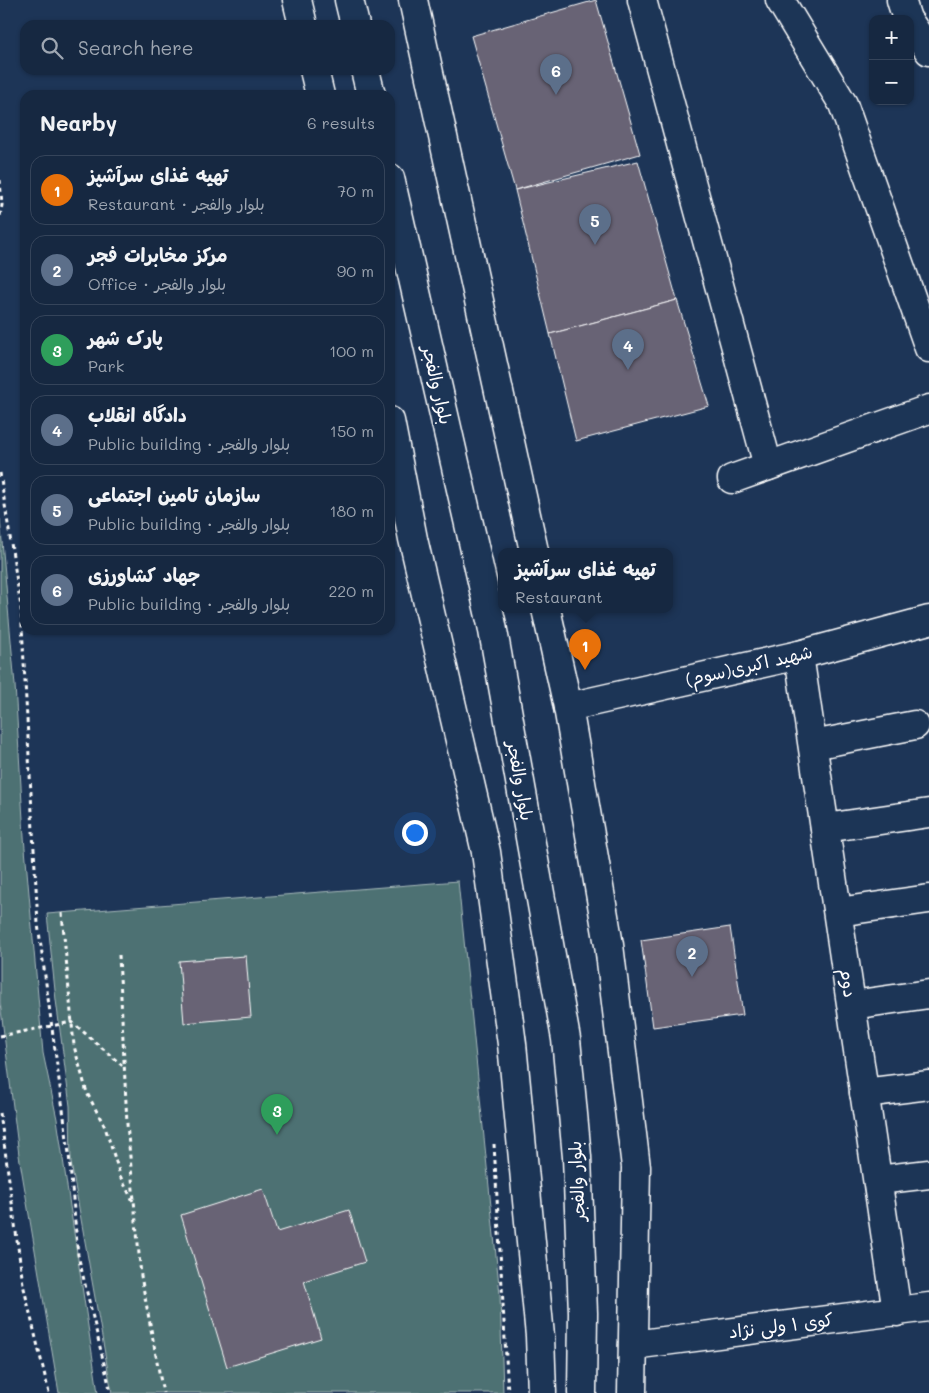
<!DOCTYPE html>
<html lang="en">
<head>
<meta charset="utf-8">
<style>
  :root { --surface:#162841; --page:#1f3048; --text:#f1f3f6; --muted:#9ea6b1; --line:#35445a; --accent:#ffd166 }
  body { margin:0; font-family:Mali,"Playpen Sans Arabic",sans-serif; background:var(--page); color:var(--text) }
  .controls { position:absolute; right:15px; top:15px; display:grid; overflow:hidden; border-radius:10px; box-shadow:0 1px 4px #0004 }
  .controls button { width:45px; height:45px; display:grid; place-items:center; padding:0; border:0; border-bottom:1px solid var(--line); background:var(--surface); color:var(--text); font:25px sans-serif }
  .you { position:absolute; left:414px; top:832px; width:18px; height:18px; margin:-12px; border:4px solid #fff; border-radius:50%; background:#1a73e8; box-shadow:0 0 0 8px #1a73e833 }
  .badge { display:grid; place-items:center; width:32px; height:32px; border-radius:50%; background:var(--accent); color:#fff; font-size:16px; font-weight:700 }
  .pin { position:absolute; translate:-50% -41px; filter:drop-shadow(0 1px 2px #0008) }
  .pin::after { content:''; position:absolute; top:26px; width:18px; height:15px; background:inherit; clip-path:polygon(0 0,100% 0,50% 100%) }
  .popup { position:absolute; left:498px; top:548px; width:175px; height:65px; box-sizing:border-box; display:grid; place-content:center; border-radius:10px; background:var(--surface); filter:drop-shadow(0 1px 4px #0005); font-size:16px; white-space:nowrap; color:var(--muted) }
  .popup b { font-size:19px; color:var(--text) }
  .popup::after { content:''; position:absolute; left:50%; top:100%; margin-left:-10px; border:10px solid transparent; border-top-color:var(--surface) }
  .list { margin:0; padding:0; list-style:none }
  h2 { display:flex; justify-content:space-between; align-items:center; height:65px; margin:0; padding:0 20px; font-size:21px }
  h2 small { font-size:16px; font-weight:400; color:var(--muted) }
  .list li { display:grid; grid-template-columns:32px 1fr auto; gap:15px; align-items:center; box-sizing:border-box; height:70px; margin:0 10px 10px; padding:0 10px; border:1px solid var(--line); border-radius:15px }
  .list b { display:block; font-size:19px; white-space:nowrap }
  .list p { margin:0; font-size:16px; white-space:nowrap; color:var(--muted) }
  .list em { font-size:16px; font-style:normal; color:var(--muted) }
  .icon { flex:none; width:28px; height:28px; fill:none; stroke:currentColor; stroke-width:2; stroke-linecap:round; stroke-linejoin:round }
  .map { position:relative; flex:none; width:929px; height:1393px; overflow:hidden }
  .search { position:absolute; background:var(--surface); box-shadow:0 1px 4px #0004; left:20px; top:20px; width:375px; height:55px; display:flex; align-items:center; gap:12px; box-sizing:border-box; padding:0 18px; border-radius:15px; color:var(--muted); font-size:19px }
  .panel { position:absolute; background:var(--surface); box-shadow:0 1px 4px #0004; left:20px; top:90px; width:375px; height:545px; border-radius:15px }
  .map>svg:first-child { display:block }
  .green { fill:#4d7173; stroke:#a6b8b9 }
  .building { fill:#686375; stroke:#fff }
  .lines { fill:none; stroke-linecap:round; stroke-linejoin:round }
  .minor-casing { stroke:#fff; stroke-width:31 }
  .highway-casing { stroke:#fff; stroke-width:31 }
  .path { stroke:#fff; stroke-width:3; stroke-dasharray:4 4; stroke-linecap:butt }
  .minor { stroke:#1d3557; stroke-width:28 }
  .highway { stroke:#1d3557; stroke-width:28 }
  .labels { text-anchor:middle; stroke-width:4; stroke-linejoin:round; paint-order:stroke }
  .street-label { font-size:18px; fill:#fff; stroke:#1d3557 }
</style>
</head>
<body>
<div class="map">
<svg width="929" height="1393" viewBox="0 0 929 1393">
  <rect width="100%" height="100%" fill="#1d3557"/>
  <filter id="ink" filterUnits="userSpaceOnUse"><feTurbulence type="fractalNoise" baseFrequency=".02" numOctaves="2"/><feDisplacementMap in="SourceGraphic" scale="10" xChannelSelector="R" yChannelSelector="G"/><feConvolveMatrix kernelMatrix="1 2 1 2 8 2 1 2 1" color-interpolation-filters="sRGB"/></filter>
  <g filter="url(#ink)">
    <!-- green -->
    <g class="green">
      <polygon points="0,519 15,685 24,837 43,1053 57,1119 98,1393 59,1393 19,1155 0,1002"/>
      <polygon points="458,881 500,1295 503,1393 112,1393 71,1163 70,1106 56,1000 47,914"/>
    </g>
    <!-- building -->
    <g class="building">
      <polygon points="596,0 640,154 515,190 471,36"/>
      <polygon points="638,161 677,300 550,334 515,190"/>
      <polygon points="677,300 709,406 576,441 550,334"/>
      <polygon points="730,927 743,1015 653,1027 641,940"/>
      <polygon points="246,956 251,1017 184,1023 179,961"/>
      <polygon points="263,1189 277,1232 349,1210 365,1262 304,1281 321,1338 227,1367 181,1215"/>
    </g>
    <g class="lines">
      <defs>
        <g id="minor">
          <polyline points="642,0 768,466"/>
          <polyline points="780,0 843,104 929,348"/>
          <polyline points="901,0 907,19"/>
          <polyline points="910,23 929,51"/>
          <polyline points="732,479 929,409"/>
          <polyline points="799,655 897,1312"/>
          <polyline points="568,707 799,655 929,620"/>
          <polyline points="813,745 915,725"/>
          <polyline points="825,828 929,813"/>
          <polyline points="838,912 929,899"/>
          <polyline points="852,1005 929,994"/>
          <polyline points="864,1093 929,1085"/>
          <polyline points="878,1180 929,1174"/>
          <polyline points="633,1345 929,1307"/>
        </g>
        <g id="highway">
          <polyline points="297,0 303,25"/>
          <polyline points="349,0 355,25"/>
          <polyline points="413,0 534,551"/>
          <polyline points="314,70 320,95"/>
          <polyline points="365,70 371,95"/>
          <polyline points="390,178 492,625 566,1039 577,1157 583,1313 582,1393"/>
          <polyline points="390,421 413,539 486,852 512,1044 540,1336 542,1393"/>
          <polyline points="546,609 568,707 609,945 636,1167 632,1393"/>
        </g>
      </defs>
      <!-- minor casing -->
      <use href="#minor" class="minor-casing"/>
      <!-- highway casing -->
      <use href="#highway" class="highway-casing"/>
      <!-- path -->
      <g class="path">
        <polyline points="0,180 2,205 0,216"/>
        <polyline points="0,473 21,607 38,924 69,1154 78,1255 111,1393"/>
        <polyline points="62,913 74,1046 87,1093 105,1127 121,1178 133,1201"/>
        <polyline points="119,955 127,1124 141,1276 163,1393"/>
        <polyline points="0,1036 72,1022 124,1067"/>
        <polyline points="0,1113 23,1284 49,1393"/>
        <polyline points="494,1144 508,1393"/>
      </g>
      <!-- minor -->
      <use href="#minor" class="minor"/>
      <!-- highway -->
      <use href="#highway" class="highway"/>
    </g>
  </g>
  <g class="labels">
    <!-- street labels -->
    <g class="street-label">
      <text transform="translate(437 385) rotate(77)" y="6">بلوار والفجر</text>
      <text transform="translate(749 666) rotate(-13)" y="6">شهید اکبری(سوم)</text>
      <text transform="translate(520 781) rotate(80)" y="6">بلوار والفجر</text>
      <text transform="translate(848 983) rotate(82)" y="6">دوم</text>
      <text transform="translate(577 1181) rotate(-93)" y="6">بلوار والفجر</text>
      <text transform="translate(781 1326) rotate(-7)" y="6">کوی ۱ ولی نژاد</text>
    </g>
  </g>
</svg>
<div class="controls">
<button>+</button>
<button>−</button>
</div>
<div class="you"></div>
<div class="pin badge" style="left:585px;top:670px;background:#e8710a">1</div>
<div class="popup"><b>تهیه غذای سرآشپز</b>Restaurant</div>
<div class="pin badge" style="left:692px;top:977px;background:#5c6f8a">2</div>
<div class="pin badge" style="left:277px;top:1135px;background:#2e9e5b">3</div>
<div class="pin badge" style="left:628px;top:370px;background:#5c6f8a">4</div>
<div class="pin badge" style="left:595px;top:245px;background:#5c6f8a">5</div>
<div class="pin badge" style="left:556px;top:95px;background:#5c6f8a">6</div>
<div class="search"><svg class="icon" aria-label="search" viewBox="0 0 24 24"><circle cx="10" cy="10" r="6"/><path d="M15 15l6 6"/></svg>Search here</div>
<section class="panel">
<h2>Nearby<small>6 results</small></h2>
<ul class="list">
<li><span class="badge" style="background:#e8710a">1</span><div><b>تهیه غذای سرآشپز</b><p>Restaurant · بلوار والفجر</p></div><em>70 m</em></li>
<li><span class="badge" style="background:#5c6f8a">2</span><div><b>مرکز مخابرات فجر</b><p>Office · بلوار والفجر</p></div><em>90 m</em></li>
<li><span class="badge" style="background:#2e9e5b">3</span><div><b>پارک شهر</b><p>Park</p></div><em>100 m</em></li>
<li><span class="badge" style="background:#5c6f8a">4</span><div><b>دادگاه انقلاب</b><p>Public building · بلوار والفجر</p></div><em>150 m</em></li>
<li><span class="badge" style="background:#5c6f8a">5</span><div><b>سازمان تامین اجتماعی</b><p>Public building · بلوار والفجر</p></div><em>180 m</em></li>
<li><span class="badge" style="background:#5c6f8a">6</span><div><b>جهاد کشاورزی</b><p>Public building · بلوار والفجر</p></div><em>220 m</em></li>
</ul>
</section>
</div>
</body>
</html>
